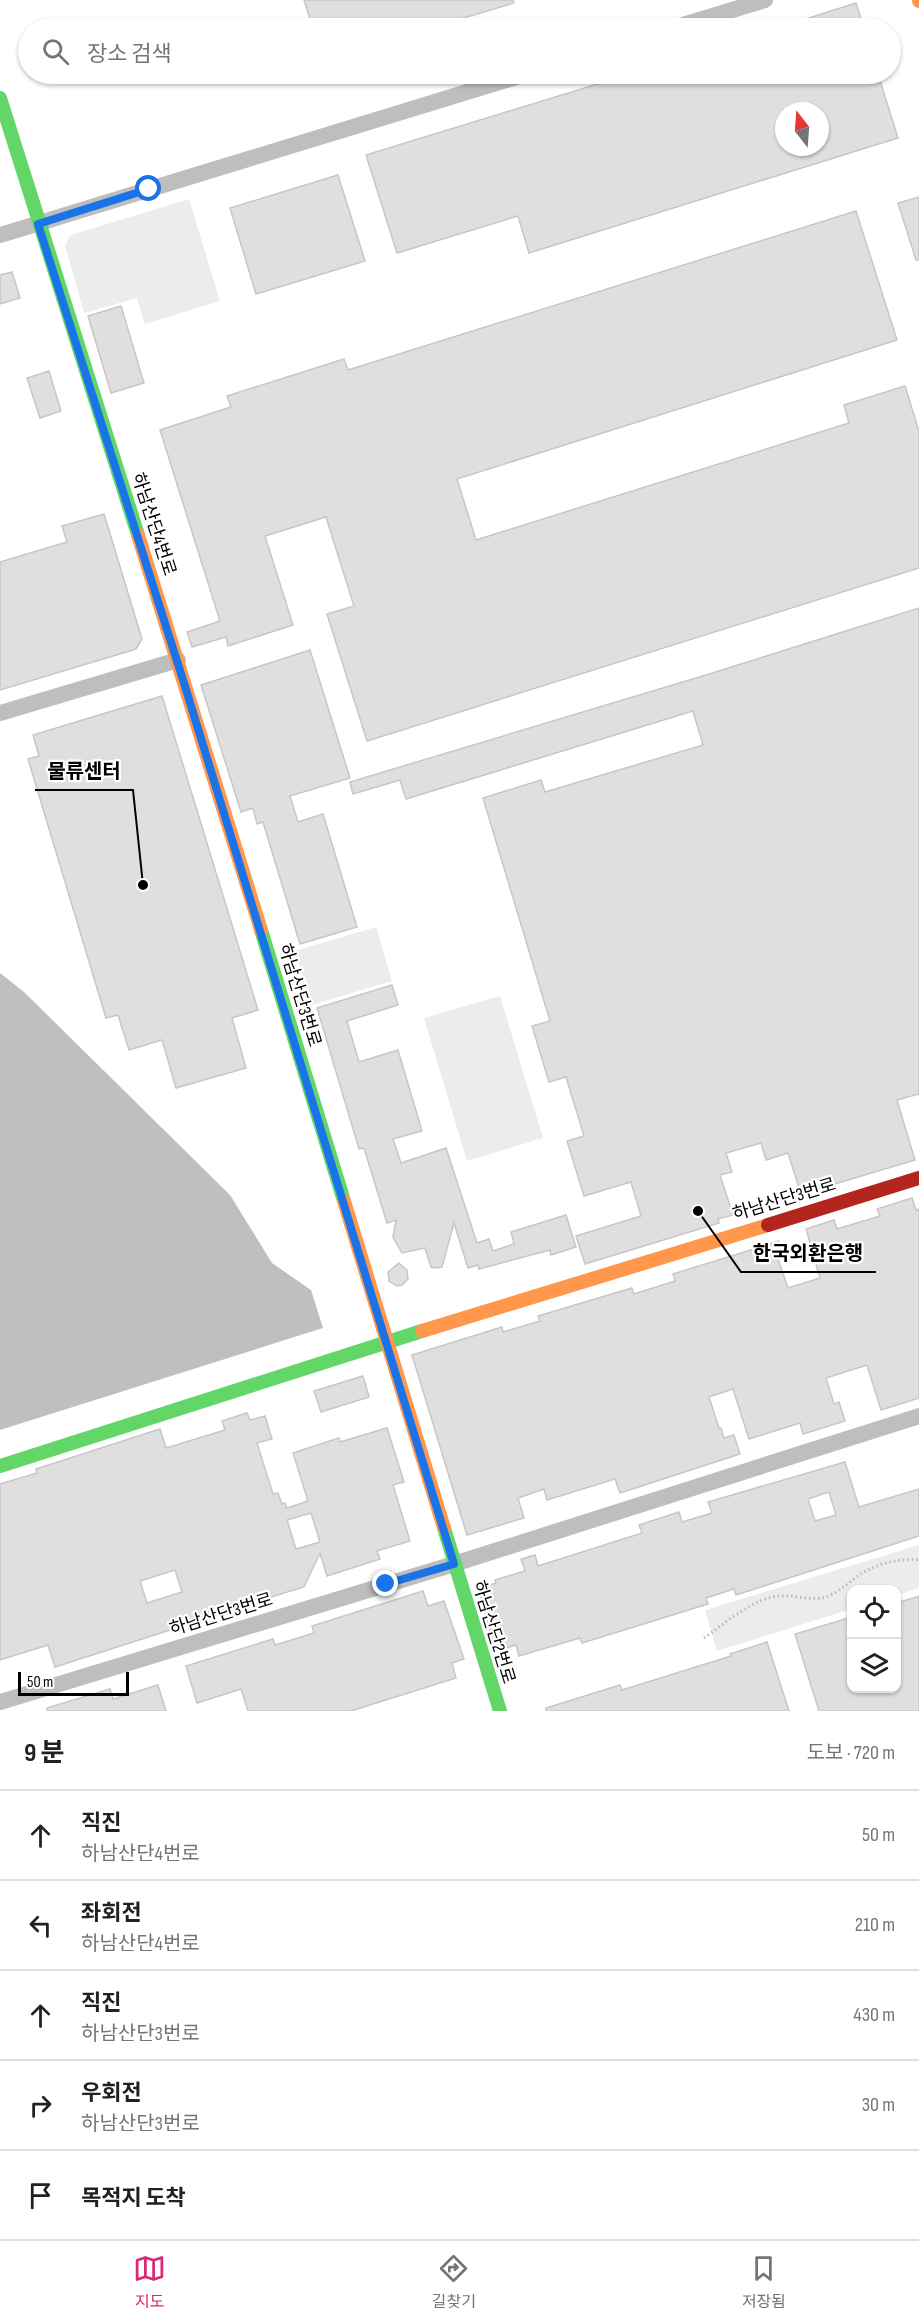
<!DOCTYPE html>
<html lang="ko">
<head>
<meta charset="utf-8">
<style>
  :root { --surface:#fff; --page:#f6f6f6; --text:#202124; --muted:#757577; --line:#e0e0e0; --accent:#db2777 }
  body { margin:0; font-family:"Sofia Sans Condensed","Noto Sans KR",sans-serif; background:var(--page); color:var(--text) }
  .controls { position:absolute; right:18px; bottom:18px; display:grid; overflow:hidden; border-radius:12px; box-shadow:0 2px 4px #0004 }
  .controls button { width:54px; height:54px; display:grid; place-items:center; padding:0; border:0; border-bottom:2px solid var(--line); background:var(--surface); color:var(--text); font:30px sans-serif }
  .compass { position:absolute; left:775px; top:102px; width:54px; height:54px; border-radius:50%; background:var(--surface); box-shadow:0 2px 4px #0004; rotate:343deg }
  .scale { position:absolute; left:18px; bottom:15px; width:111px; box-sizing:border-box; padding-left:6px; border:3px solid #000; border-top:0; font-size:16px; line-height:21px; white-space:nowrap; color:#000; -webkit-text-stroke:4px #fff; paint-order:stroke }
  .stop { position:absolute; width:18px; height:18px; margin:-14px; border:4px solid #1a73e8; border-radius:50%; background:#fff }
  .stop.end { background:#1a73e8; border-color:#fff; box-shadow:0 2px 6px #0008 }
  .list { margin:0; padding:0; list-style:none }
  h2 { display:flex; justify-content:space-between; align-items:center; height:78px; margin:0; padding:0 24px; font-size:26px }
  h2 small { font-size:20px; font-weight:400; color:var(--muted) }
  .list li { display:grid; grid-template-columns:39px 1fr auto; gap:18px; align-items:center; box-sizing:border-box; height:90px; padding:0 24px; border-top:2px solid var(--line) }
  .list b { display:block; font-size:22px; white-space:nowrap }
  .list p { margin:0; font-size:20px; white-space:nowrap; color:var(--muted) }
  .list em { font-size:20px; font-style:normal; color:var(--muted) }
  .icon { flex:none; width:33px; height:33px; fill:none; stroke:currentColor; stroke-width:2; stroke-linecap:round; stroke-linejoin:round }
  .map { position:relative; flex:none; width:919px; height:1711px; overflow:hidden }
  .search { position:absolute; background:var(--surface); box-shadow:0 2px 4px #0004; left:18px; right:18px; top:18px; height:66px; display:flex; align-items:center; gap:15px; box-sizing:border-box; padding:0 21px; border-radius:33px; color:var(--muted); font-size:22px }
  .sheet { height:528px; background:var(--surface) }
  nav { display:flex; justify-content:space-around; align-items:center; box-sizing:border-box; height:84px; border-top:2px solid var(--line); background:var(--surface); font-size:16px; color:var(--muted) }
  nav a { display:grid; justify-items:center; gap:3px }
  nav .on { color:var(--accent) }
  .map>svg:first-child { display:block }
  .green { fill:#ececec }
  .water { fill:#bfbfbf }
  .building { fill:#dfdfdf; stroke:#c7c7c7; stroke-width:1.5; fill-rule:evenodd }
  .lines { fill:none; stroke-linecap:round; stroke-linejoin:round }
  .path { stroke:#b9b9b9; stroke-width:3; stroke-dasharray:1.5 3; stroke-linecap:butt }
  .street { stroke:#bebebe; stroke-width:16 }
  .fast { stroke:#63d668; stroke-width:14 }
  .slow { stroke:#ff974d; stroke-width:14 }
  .jam { stroke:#b3261e; stroke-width:14 }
  .route { stroke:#1a73e8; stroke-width:8 }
  .labels { text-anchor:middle; stroke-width:4.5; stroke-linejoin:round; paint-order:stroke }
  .street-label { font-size:18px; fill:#000; stroke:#fff }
  .leader { fill:none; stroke:#000; stroke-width:2 }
  .callout-dot { fill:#000; stroke:#fff; stroke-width:2 }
  .callout-label { font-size:20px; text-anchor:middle; font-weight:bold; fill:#000; stroke:#fff; stroke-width:4.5; stroke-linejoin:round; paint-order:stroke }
</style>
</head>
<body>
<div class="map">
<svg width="919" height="1711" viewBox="0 0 919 1711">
  <rect width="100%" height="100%" fill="#fff"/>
  <!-- green -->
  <g class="green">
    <polygon points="189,199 220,301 145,324 137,298 84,313 65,245 71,235"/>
    <polygon points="376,927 392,981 312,1005 295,951"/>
    <polygon points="500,996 543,1138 467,1161 424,1018"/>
    <polygon points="919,1545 919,1588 897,1595 896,1590 852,1590 851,1609 717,1651 705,1610"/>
  </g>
  <!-- water -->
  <polygon class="water" points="0,973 24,992 230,1195 272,1263 311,1290 323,1328 0,1430"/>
  <!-- building -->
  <g class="building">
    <polygon points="304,0 513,0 514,3 430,28 313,28"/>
    <polygon points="856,3 864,28 785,28 784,26"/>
    <path d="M630 74H878L898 138 529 253 518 216 397 253 366 155ZM784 111H820V147H784Z"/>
    <polygon points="338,175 365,261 256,294 230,208"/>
    <polygon points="919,197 919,260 916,260 898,203"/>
    <polygon points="856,211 897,340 457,479 476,540 849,423 844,405 905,386 919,431 919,568 367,741 327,614 354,606 326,517 265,536 293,625 228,646 226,637 192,647 187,632 220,621 160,430 231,407 227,396 344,359 348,370"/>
    <polygon points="12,272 20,298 0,304 0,275"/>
    <polygon points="121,306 144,383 111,393 88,316"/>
    <polygon points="49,371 61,411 40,418 27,378"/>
    <polygon points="104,514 142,639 136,649 0,690 0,562 67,542 62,526"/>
    <polygon points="919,608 919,1094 897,1100 915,1160 801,1194 788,1153 766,1160 761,1143 726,1153 732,1172 720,1175 733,1215 718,1219 719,1223 585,1264 576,1236 641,1216 631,1182 584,1196 567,1141 584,1136 566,1077 549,1082 532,1026 550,1021 483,798 541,780 545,792 703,745 693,711 406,799 400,780 353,794 350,782 706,675"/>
    <polygon points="310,650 350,778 290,796 298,822 323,814 357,927 300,944 263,822 257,824 253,808 241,812 201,685"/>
    <polygon points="162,696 258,1010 232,1018 246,1068 176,1088 162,1040 129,1050 118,1015 106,1018 28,759 39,756 33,735"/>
    <polygon points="392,985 398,1005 347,1021 359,1062 398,1050 422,1131 393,1139 401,1163 446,1148 477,1243 489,1239 493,1251 514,1244 511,1232 566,1215 576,1247 551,1255 550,1250 479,1269 478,1265 468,1268 454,1223 442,1267 435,1268 431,1267 425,1248 402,1253 393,1237 396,1220 387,1223 364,1148 359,1149 317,1008"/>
    <polygon points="912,1198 916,1210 919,1209 919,1398 881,1410 867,1365 826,1378 834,1404 839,1402 845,1421 803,1434 800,1423 749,1439 733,1389 709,1397 719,1428 721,1428 724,1438 734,1435 740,1454 620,1493 615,1479 547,1500 544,1489 518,1498 524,1518 467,1535 412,1355 502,1327 503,1332 540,1321 538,1316 632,1288 634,1294 675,1281 673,1274 779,1241 783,1254 777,1256 788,1288 820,1278 806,1229 834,1220 837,1229 880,1216 877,1209"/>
    <polygon points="399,1263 407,1270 408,1279 402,1285 397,1286 389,1281 388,1272"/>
    <polygon points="363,1376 369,1397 321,1412 314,1391"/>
    <path d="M247 1413 250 1420 265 1416 272 1439 257 1443 273 1494 278 1493 282 1504 285 1503 287 1508 308 1501 293 1453 339 1438 340 1442 387 1428 404 1482 393 1485 410 1541 377 1551 380 1559 327 1576 320 1553 304 1587 258 1601 259 1604 227 1614 226 1612 55 1667 48 1645 0 1660V1484L37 1473 36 1469 160 1429 166 1448 225 1430 222 1421ZM311 1513 320 1542 296 1549 287 1520ZM175 1570 182 1592 147 1603 140 1581Z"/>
    <path d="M845 1462 859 1507 919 1489V1536L736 1595 734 1589 706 1598 708 1604 582 1643 580 1638 519 1656 516 1645 496 1651 478 1589 496 1583 495 1580 525 1571 521 1559 535 1555 538 1566 642 1533 639 1525 679 1512 682 1522 712 1513 708 1502ZM829 1492 836 1515 815 1521 808 1499Z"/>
    <polygon points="423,1591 428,1606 444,1601 464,1659 452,1663 456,1678 351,1711 248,1711 241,1689 197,1703 186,1666 273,1639 275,1645 314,1633 312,1626"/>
    <polygon points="919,1596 919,1711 819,1711 795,1634 852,1617 852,1689 897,1689 897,1603"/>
    <polygon points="767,1642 789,1711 546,1711 546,1708 620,1685 622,1690 731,1656 730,1654"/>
    <polygon points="158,1685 166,1711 47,1711 47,1708 110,1689 113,1699"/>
  </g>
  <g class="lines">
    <!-- path -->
    <path class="path" d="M704 1638C724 1624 755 1597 780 1596 793 1595 809 1600 822 1598 836 1595 849 1582 861 1574 878 1563 900 1558 919 1560"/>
    <!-- street -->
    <g class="street">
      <polyline points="673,28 765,0"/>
      <polyline points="0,235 526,74"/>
      <polyline points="0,713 178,660"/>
      <polyline points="0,1702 454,1564 919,1416"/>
    </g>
    <!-- fast -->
    <g class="fast">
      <polyline points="0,98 138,535"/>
      <polyline points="261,930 344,1201"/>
      <polyline points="0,1466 422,1331"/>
      <polyline points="444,1528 500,1711"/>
    </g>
    <!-- slow -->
    <g class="slow">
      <polyline points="919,0 919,1"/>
      <polyline points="138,535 261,930"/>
      <polyline points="344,1201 444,1528"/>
      <polyline points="422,1331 768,1225"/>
    </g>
    <!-- jam -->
    <polyline class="jam" points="768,1225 919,1178"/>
  </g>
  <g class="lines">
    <!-- route -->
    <polyline class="route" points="149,189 38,224 184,683 454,1564 386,1584"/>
  </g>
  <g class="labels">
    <!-- street labels -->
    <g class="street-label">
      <text transform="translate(154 524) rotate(72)" y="6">하남산단4번로</text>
      <text transform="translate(300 995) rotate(73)" y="6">하남산단3번로</text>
      <text transform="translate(784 1199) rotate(-17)" y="6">하남산단3번로</text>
      <text transform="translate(221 1614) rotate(-17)" y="6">하남산단3번로</text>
      <text transform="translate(494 1632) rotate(73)" y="6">하남산단2번로</text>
    </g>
  </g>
  <!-- callouts -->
  <path class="leader" d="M143 885L133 790H35M698 1211L741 1272H876"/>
  <g class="callout-dot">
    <circle cx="143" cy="885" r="6"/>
    <circle cx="698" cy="1211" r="6"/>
  </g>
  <g class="callout-label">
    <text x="84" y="778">물류센터</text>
    <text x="808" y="1260">한국외환은행</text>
  </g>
</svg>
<div class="controls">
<button><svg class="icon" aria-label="locate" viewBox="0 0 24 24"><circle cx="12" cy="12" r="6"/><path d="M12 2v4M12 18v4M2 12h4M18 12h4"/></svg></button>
<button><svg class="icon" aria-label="layers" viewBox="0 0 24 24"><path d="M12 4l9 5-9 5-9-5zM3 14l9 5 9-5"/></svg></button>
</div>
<svg class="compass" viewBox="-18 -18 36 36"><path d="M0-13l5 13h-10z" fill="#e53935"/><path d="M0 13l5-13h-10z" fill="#757577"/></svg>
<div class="scale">50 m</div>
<div class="stop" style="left:149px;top:189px"></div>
<div class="stop end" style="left:386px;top:1584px"></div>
<div class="search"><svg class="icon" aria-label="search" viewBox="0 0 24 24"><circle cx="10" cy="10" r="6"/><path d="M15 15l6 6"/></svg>장소 검색</div>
</div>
<section class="sheet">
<h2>9 분<small>도보 · 720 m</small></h2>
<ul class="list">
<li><svg class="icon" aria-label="ahead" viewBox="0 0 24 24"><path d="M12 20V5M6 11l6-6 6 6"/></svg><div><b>직진</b><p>하남산단4번로</p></div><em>50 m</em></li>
<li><svg class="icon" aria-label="left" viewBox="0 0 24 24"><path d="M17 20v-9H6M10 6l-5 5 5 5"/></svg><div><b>좌회전</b><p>하남산단4번로</p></div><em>210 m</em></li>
<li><svg class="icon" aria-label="ahead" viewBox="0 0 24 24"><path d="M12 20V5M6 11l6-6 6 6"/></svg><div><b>직진</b><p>하남산단3번로</p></div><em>430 m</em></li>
<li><svg class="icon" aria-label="right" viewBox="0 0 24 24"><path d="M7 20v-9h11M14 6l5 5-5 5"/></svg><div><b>우회전</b><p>하남산단3번로</p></div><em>30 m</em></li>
<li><svg class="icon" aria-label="arrive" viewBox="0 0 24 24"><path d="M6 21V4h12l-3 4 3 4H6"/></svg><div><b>목적지 도착</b></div></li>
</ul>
</section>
<nav>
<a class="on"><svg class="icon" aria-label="map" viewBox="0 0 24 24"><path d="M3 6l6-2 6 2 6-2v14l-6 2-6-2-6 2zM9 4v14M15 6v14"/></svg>지도</a>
<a><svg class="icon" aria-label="directions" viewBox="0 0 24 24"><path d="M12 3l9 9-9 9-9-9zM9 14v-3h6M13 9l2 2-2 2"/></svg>길찾기</a>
<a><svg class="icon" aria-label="saved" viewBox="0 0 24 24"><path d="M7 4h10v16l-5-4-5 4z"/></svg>저장됨</a>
</nav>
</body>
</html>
